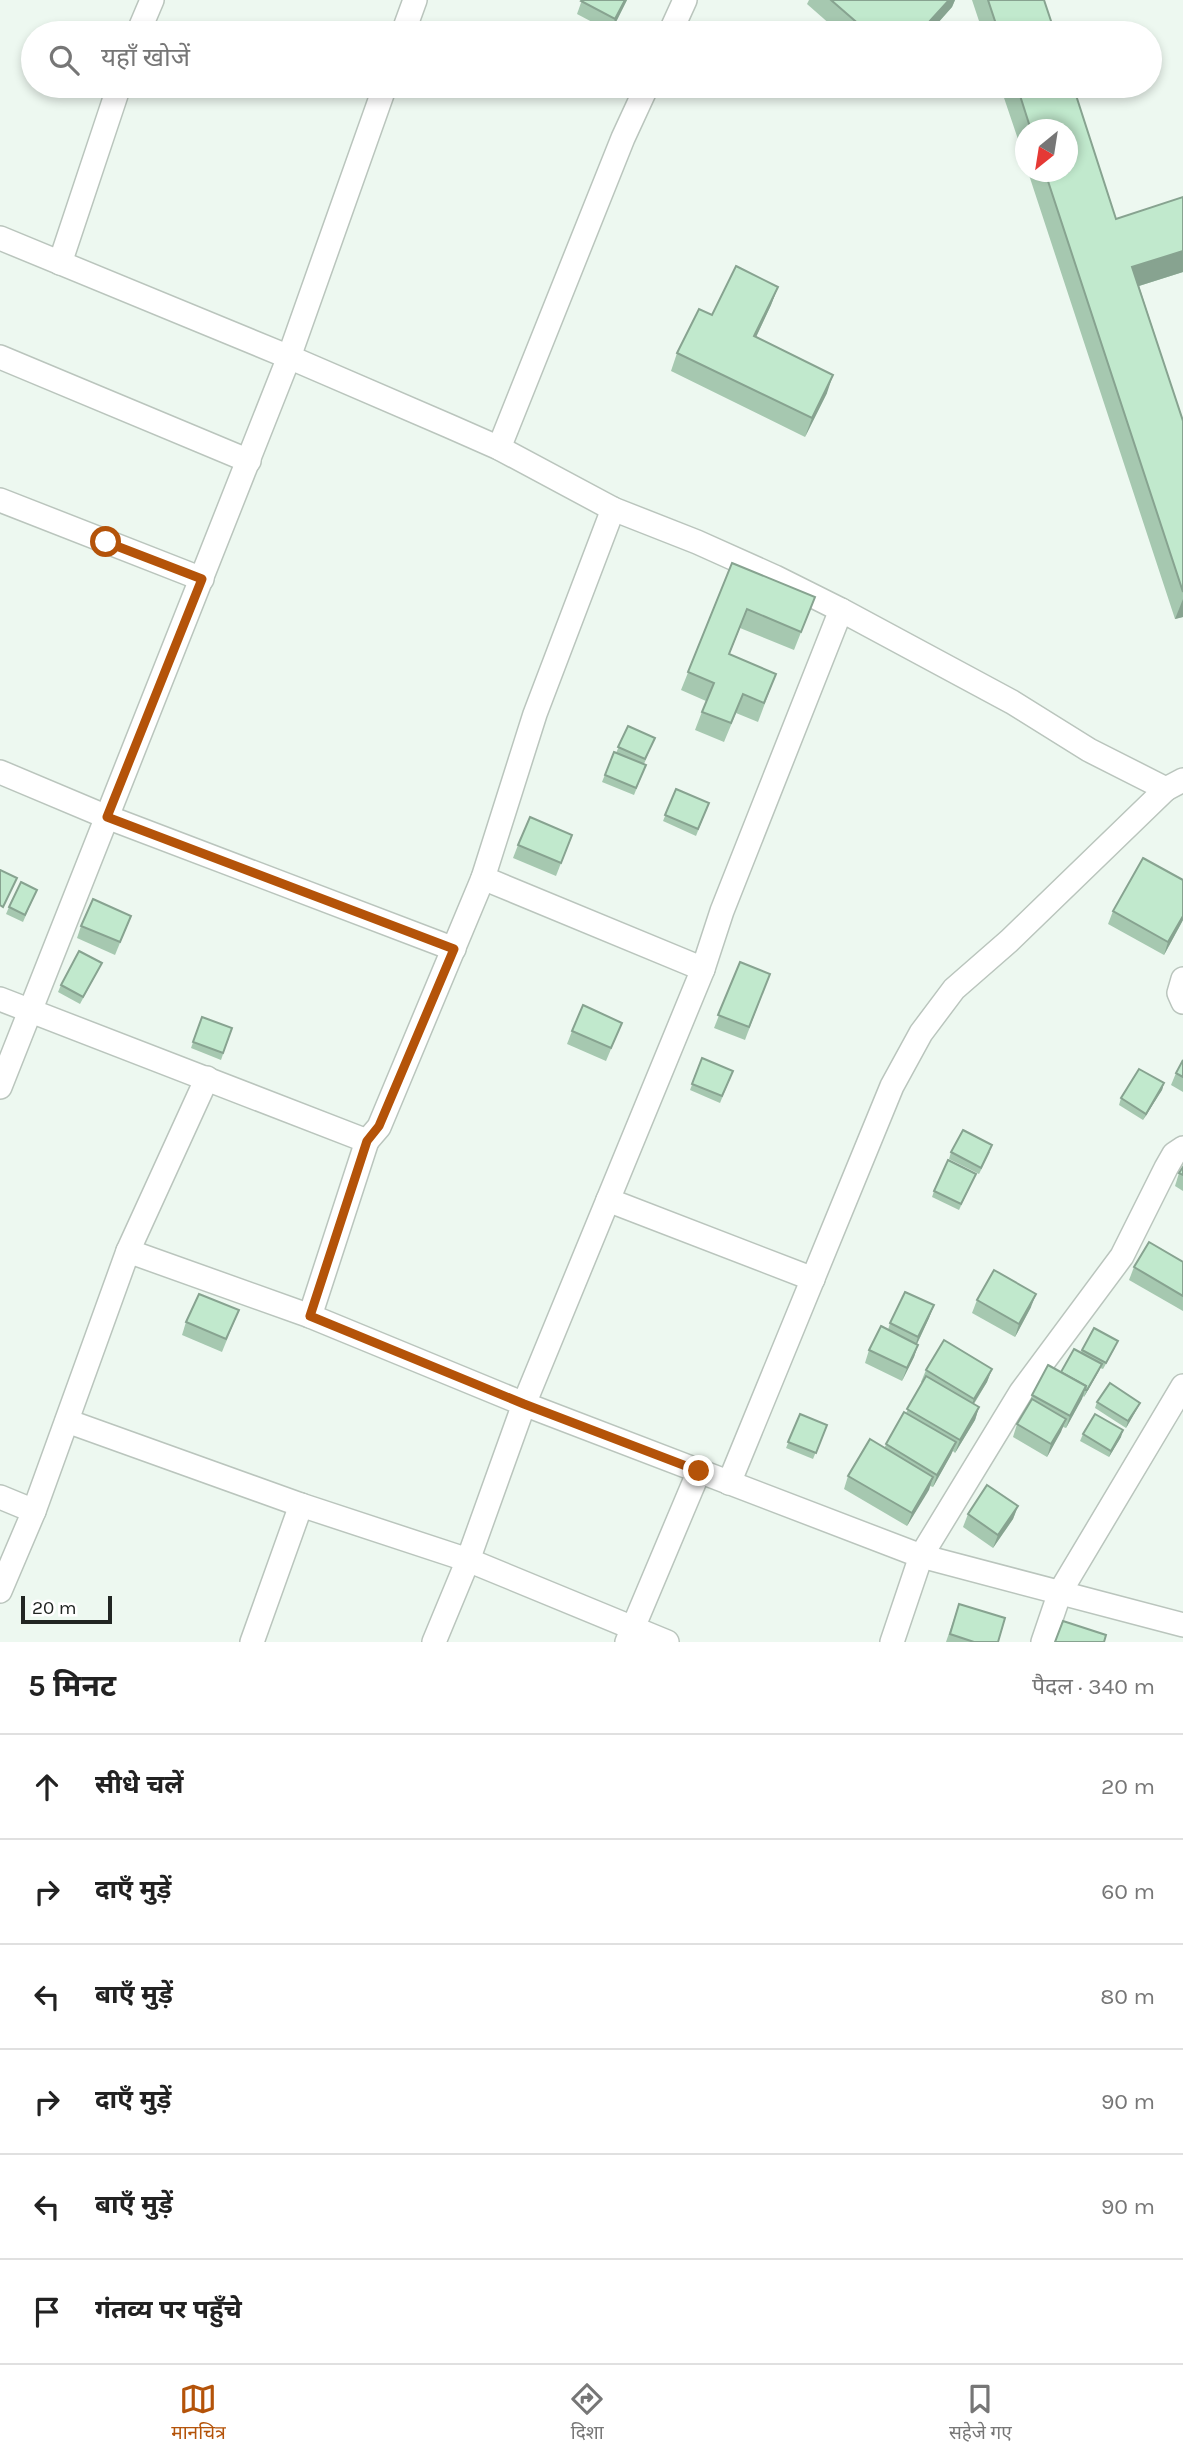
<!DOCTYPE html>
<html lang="hi">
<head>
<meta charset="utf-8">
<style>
  :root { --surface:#fff; --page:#f6f6f6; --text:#222; --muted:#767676; --line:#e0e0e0; --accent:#b45309 }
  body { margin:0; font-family:Karla,"Noto Sans Devanagari",sans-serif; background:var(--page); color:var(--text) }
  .compass { position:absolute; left:1015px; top:119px; width:63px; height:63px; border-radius:50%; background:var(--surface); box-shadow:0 4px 10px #0003; rotate:210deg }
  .scale { position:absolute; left:21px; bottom:18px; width:91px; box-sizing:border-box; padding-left:7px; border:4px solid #212522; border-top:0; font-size:19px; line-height:24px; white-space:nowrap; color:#212522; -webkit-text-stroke:5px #fff; paint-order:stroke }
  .stop { position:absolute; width:21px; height:21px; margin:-16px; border:5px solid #b45309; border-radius:50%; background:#fff }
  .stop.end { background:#b45309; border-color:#fff; box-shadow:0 2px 7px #0008 }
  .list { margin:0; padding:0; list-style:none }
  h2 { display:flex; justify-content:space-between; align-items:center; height:91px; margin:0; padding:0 28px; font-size:30px }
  h2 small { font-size:23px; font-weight:400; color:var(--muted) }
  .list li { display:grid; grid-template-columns:46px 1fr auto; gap:21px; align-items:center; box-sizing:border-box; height:105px; padding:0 28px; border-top:2px solid var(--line) }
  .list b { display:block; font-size:26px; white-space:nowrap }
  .list em { font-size:23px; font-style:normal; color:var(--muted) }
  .icon { flex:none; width:38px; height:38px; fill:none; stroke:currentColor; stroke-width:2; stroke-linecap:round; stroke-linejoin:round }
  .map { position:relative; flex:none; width:1183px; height:1642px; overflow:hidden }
  .search { position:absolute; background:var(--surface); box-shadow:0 4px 10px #0003; left:21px; right:21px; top:21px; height:77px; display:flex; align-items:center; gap:18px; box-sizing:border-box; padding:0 24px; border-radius:38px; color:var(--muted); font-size:26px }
  .sheet { height:721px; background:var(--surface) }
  nav { display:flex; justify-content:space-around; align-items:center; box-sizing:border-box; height:98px; border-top:2px solid var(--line); background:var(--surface); font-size:19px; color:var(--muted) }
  nav a { display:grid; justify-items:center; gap:4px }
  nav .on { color:var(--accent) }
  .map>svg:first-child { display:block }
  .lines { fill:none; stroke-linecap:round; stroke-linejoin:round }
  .minor-casing { stroke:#bac5bd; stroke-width:26 }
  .minor { stroke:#fff; stroke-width:23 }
  .wall { fill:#a6c8b0 }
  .shaded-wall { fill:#87a390 }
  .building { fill:#c1e9cd; stroke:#87a390; stroke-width:2 }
  .route { stroke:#b45309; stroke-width:9 }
</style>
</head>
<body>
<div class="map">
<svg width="1183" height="1642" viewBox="0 0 1183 1642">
  <rect width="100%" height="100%" fill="#edf8f0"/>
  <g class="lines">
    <defs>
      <g id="minor">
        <polyline points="138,33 152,0"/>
        <polyline points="403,33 415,0"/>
        <polyline points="670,33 685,0"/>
        <polyline points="0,238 289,357 449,426 499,448 613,509 697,542 775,577 841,610 1012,702 1089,750 1166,789 1183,780"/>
        <polyline points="60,263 119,86"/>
        <polyline points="0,357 249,461"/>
        <polyline points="499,448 623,138 647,86"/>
        <polyline points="0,500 202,579"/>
        <polyline points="0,772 107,817 454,949"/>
        <polyline points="483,878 703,969"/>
        <polyline points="1183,979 1179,993 1183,1002"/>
        <polyline points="0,999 367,1141 379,1127 483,878 535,714 613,509"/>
        <polyline points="0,1087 289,357 385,86"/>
        <polyline points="608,1200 813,1279"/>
        <polyline points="128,1251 310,1316 524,1404 921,1556 1183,1625"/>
        <polyline points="310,1316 367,1141"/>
        <polyline points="67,1421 301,1505 468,1560 667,1642"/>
        <polyline points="729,1483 892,1086 921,1033 954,989 1009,941 1166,789"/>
        <polyline points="0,1497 34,1511"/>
        <polyline points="0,1591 34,1511 128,1251 207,1078"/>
        <polyline points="252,1642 301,1505"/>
        <polyline points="434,1642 468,1560 524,1404 703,969 722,911 841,610"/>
        <polyline points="627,1642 699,1471"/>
        <polyline points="892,1642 921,1556 1021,1392 1122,1256 1166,1168 1174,1154 1183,1148"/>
        <polyline points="1043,1642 1060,1592 1183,1386"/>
      </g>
    </defs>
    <!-- minor casing -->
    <use href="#minor" class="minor-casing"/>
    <!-- minor -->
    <use href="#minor" class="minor"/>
  </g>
  <!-- wall -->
  <g class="wall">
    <polygon points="582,0 627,0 611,32 577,14"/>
    <polygon points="809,0 955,0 952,7 929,33 840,33 807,4"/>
    <polygon points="972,0 1044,0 1055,33 983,33"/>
    <polygon points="1000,86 1073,86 1116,219 1183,197 1183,272 1139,286 1183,421 1183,617 1175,619 1028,172 1068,172 1068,130 1026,130 1026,163"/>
    <polygon points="778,287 771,305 756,337 827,393 805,437 671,371 677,353 712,315"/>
    <polygon points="732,563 815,597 794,650 740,628 729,655 776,674 758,722 736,713 724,742 695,730 706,701 681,690"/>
    <polygon points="628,726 652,744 644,764 646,765 634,795 602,782 614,752 616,753"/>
    <polygon points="676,789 709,803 696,836 663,821"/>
    <polygon points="572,835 556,876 513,858 518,845"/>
    <polygon points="1183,880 1183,920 1164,955 1108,924 1113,911"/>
    <polygon points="37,890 23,922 6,914 9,907"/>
    <polygon points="131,916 115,955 77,938 81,926"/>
    <polygon points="740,962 770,974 745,1040 714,1028"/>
    <polygon points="99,969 80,1004 58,992 61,985"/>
    <polygon points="202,1017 232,1028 221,1060 191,1048"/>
    <polygon points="622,1023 606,1061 567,1044 572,1031"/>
    <polygon points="702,1058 733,1071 720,1103 690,1090"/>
    <polygon points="1183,1060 1183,1092 1171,1085 1176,1073"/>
    <polygon points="1164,1083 1162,1090 1143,1120 1119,1105 1121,1098"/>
    <polygon points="951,1152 990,1152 979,1174 949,1159"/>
    <polygon points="1183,1167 1183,1191 1175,1186 1179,1173"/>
    <polygon points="976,1174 959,1210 932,1197 934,1191"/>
    <polygon points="1183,1262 1183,1311 1129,1280 1134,1267"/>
    <polygon points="977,1300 1031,1307 1015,1337 972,1313"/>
    <polygon points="934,1305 929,1318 917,1344 918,1345 914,1357 902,1381 865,1363 869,1350 888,1330 890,1323"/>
    <polygon points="239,1310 222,1352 182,1335 186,1322"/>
    <polygon points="1115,1348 1103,1369 1100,1368 1084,1397 1083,1396 1066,1428 1063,1427 1047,1457 1013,1437 1017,1424 1028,1407 1032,1395 1061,1372 1081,1352 1082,1350"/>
    <polygon points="992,1369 987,1382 974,1404 979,1407 975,1420 955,1453 953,1451 933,1487 930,1486 907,1526 844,1489 848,1476 884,1448 906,1413 922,1383 921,1382 926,1370"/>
    <polygon points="1097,1402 1140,1403 1137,1409 1126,1428 1095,1408"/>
    <polygon points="800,1414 827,1425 813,1459 786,1448"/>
    <polygon points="1083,1434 1121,1437 1109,1457 1080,1441"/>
    <polygon points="1018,1506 1013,1519 993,1548 963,1527 968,1514"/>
    <polygon points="959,1604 998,1642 946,1642"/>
  </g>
  <!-- shaded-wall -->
  <g class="shaded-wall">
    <polygon points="625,0 627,0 611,32 615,19"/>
    <polygon points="949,0 955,0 952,7 929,33 919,33"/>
    <polygon points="1183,251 1183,272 1123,291 1132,267"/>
    <polygon points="778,287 771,305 748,354 754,336"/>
    <polygon points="833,375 827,393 805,437 812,418"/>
    <polygon points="1183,599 1183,617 1175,619"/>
    <polygon points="1183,916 1183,920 1164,955 1168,942"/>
    <polygon points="1164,1083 1162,1090 1143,1120 1146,1114"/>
    <polygon points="1036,1294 1031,1307 1015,1337 1019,1324"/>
    <polygon points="934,1305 929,1318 914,1350 918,1337"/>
    <polygon points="918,1345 914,1357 902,1381 907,1368"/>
    <polygon points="1102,1364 1099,1371 1084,1397 1087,1390"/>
    <polygon points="992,1369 987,1382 969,1411 974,1399"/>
    <polygon points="1086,1386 1082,1399 1066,1428 1070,1416"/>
    <polygon points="1140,1403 1137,1409 1126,1428 1128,1421"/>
    <polygon points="979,1407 975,1420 955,1453 960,1440"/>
    <polygon points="1066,1419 1061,1432 1047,1457 1051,1444"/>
    <polygon points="1123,1430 1121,1437 1109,1457 1111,1451"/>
    <polygon points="956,1442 951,1455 933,1487 937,1475"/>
    <polygon points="933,1477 929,1490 907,1526 912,1513"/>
    <polygon points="1018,1506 1013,1519 993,1548 998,1535"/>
  </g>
  <!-- building -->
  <g class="building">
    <polygon points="582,0 625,0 615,19 581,1"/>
    <polygon points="831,0 949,0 919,33 869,33"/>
    <polygon points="988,0 1044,0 1055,33 999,33"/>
    <polygon points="1017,86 1073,86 1116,219 1183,197 1183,251 1132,267 1183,421 1183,592 1045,172 1068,172 1068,130 1031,130"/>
    <polygon points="736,266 778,287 754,336 833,375 812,418 677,353 699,309 712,315"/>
    <polygon points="732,563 815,597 801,632 747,609 729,654 776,674 764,703 743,694 731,723 702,712 714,683 688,672"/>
    <polygon points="628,726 655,738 645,759 618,747"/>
    <polygon points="614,752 646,765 636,788 605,775"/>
    <polygon points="676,789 709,803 698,829 665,815"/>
    <polygon points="530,817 572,835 561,863 518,845"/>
    <polygon points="1143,858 1183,880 1183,916 1168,942 1113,911"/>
    <polygon points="0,870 17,878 3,907 0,905"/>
    <polygon points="21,882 37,890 25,915 9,907"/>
    <polygon points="93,899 131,916 120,942 81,926"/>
    <polygon points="79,951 102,963 83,997 61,985"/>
    <polygon points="740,962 770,974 749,1027 718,1015"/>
    <polygon points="583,1005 622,1023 611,1048 572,1031"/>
    <polygon points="202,1017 232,1028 223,1053 193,1042"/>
    <polygon points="702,1058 733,1071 722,1096 692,1084"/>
    <polygon points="1183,1060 1183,1077 1176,1073"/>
    <polygon points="1139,1069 1164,1083 1146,1114 1121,1098"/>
    <polygon points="963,1130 992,1145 981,1168 951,1152"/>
    <polygon points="948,1160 976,1174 961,1204 934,1191"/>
    <polygon points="1183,1167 1183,1175 1179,1173"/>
    <polygon points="1149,1242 1183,1262 1183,1296 1134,1267"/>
    <polygon points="994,1270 1036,1294 1019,1324 977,1300"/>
    <polygon points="905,1292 934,1305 918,1337 890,1323"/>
    <polygon points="199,1294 239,1310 226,1339 186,1322"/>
    <polygon points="881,1326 918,1345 907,1368 869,1350"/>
    <polygon points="1094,1328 1118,1341 1106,1363 1082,1350"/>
    <polygon points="944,1340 992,1369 974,1399 926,1370"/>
    <polygon points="1074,1349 1102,1364 1087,1390 1085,1390 1086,1386 1061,1372"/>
    <polygon points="1048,1365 1086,1386 1070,1416 1032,1395"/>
    <polygon points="926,1376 979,1407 960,1440 907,1409"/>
    <polygon points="1110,1383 1140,1403 1128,1421 1097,1402"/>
    <polygon points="1032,1399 1066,1419 1051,1444 1017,1424"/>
    <polygon points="904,1412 956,1442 937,1475 886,1444"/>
    <polygon points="800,1414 827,1425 816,1453 788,1442"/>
    <polygon points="1095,1414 1123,1430 1111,1451 1083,1434"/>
    <polygon points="870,1439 933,1477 912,1513 848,1476"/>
    <polygon points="987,1485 1018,1506 998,1535 968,1514"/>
    <polygon points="959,1604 1005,1618 998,1642 974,1642 950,1634"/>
    <polygon points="1063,1621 1106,1635 1104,1642 1055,1642"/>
  </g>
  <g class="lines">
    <!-- route -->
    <polyline class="route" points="106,542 202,579 107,817 454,949 379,1126 367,1141 310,1316 524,1404 699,1471"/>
  </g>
</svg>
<svg class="compass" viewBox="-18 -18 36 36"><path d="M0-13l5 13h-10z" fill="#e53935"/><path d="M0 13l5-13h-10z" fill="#767676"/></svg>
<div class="scale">20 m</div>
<div class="stop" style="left:106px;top:542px"></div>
<div class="stop end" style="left:699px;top:1471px"></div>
<div class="search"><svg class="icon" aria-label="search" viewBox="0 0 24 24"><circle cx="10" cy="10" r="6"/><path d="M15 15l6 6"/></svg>यहाँ खोजें</div>
</div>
<section class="sheet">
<h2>5 मिनट<small>पैदल · 340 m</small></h2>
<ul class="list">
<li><svg class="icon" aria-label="ahead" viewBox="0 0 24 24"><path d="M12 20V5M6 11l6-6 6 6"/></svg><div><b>सीधे चलें</b></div><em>20 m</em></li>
<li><svg class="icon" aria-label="right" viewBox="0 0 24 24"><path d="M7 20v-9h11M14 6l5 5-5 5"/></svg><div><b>दाएँ मुड़ें</b></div><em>60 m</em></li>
<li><svg class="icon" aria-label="left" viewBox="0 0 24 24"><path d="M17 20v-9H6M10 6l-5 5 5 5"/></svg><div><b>बाएँ मुड़ें</b></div><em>80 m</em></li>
<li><svg class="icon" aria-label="right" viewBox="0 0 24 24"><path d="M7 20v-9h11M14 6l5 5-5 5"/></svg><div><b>दाएँ मुड़ें</b></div><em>90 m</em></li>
<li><svg class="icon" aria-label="left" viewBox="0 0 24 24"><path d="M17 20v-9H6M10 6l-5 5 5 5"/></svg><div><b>बाएँ मुड़ें</b></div><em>90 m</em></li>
<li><svg class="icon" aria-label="arrive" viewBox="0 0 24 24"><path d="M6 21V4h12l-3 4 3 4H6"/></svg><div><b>गंतव्य पर पहुँचे</b></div></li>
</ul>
</section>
<nav>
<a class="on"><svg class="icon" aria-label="map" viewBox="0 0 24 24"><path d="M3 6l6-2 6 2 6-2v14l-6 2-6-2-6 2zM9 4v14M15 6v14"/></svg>मानचित्र</a>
<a><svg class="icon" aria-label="directions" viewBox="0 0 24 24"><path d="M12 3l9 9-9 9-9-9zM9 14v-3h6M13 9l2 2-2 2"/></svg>दिशा</a>
<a><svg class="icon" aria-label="saved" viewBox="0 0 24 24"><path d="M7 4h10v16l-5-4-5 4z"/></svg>सहेजे गए</a>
</nav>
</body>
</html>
